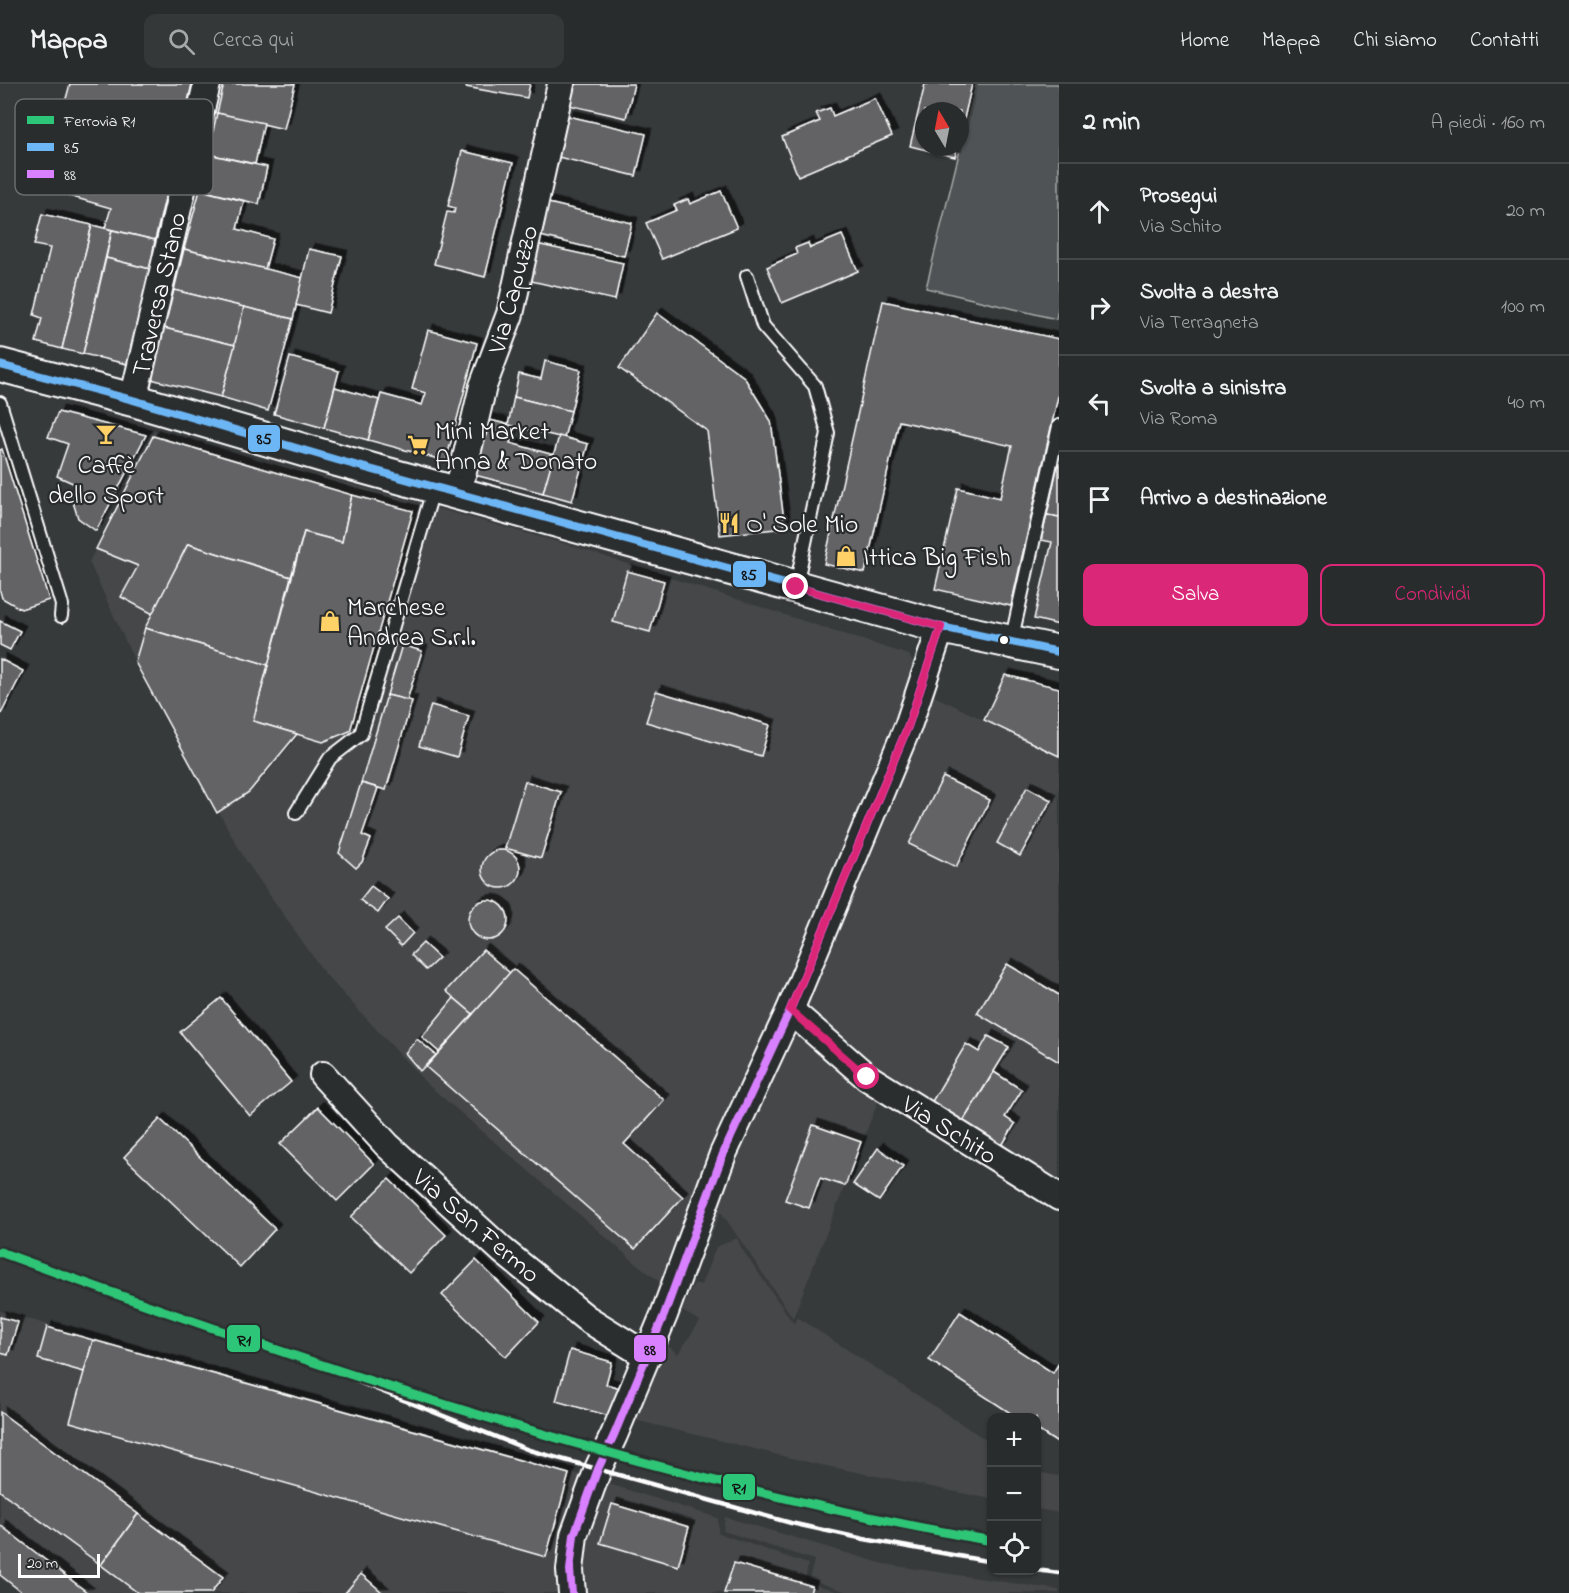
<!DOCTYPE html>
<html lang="it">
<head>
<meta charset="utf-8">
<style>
  :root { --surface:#292c2c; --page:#353838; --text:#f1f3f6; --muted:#a5a7a9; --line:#454848; --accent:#db2777 }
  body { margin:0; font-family:"Indie Flower",sans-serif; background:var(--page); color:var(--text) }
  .controls { position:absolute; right:18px; bottom:18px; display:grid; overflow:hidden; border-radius:12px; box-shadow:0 2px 4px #0004 }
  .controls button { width:54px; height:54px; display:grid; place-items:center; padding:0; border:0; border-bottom:2px solid var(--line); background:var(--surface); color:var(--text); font:30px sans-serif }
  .compass { position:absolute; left:915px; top:18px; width:54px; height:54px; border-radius:50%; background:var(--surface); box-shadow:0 2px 4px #0004; rotate:350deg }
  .scale { position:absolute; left:18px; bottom:15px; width:82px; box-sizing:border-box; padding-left:6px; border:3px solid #fff; border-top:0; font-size:16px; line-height:21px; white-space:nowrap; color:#fff; -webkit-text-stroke:4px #2a2d2e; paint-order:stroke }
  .stop { position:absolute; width:18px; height:18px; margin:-14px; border:4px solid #db2777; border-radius:50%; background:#fff }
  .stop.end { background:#db2777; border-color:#fff; box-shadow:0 2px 6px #0008 }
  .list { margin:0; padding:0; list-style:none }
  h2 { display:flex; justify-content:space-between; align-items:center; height:78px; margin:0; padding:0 24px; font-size:26px }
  h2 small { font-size:20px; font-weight:400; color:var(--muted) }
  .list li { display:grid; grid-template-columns:39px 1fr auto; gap:18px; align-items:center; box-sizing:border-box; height:96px; padding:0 24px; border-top:2px solid var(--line) }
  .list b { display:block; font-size:22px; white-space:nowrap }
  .list p { margin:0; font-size:20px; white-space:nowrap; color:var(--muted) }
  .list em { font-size:20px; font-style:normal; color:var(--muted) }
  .actions { display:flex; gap:12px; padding:18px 24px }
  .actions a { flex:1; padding:14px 0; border:2px solid var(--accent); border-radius:12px; text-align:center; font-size:21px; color:var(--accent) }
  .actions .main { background:var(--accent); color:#fff }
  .icon { flex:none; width:33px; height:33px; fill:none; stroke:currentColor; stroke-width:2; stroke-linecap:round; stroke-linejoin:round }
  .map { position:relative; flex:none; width:1059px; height:1509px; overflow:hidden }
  header { display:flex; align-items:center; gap:36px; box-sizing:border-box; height:84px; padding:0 30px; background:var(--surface); border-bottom:2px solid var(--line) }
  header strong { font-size:28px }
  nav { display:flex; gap:33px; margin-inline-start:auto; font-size:21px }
  .search { width:420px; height:54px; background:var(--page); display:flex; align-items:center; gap:15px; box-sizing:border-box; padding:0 21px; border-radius:12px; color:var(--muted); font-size:22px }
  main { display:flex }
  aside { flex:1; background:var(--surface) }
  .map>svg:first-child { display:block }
  .built { fill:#444748 }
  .green { fill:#505354; stroke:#a8a9aa; stroke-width:1.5 }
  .building { fill:#636465; stroke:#fff; stroke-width:1.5; filter:url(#shadow) }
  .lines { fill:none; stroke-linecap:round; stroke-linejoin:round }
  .service-casing { stroke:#fff; stroke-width:16 }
  .minor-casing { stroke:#fff; stroke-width:30 }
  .tertiary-casing { stroke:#fff; stroke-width:36 }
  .service { stroke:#2a2d2e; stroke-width:12 }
  .minor { stroke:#2a2d2e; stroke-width:26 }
  .tertiary { stroke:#2a2d2e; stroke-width:32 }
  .rail { stroke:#fff; stroke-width:4.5 }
  .bus-1-casing { stroke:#2a2d2e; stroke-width:12 }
  .bus-2-casing { stroke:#2a2d2e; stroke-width:12 }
  .bus-1 { stroke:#6db6f5; stroke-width:8 }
  .bus-2 { stroke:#d880ff; stroke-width:8 }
  .rail-1-casing { stroke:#2a2d2e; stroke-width:14 }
  .rail-1 { stroke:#2dc577; stroke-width:9 }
  .route { stroke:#db2777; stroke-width:8 }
  .bus-dot { fill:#fff; stroke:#2a2d2e; stroke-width:2 }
  .labels { text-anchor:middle; stroke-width:4.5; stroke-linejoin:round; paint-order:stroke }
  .street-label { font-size:26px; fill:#fff; stroke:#2a2d2e }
  .poi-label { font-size:26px; fill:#fff; stroke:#2a2d2e; text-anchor:start }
  .key { fill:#2a2d2e; stroke:#6a6c6d; stroke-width:1.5 }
  .key-label { font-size:16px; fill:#fff }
  .line-badge { stroke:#2a2d2e; stroke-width:2 }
  .pale-badge-label { font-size:16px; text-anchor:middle; font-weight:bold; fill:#111 }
</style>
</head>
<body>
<header>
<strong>Mappa</strong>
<div class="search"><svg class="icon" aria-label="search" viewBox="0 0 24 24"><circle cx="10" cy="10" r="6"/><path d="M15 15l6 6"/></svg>Cerca qui</div>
<nav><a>Home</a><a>Mappa</a><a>Chi siamo</a><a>Contatti</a></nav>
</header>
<main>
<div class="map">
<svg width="1059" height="1509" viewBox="0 0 1059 1509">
  <defs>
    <filter id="shadow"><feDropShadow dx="5.5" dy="-5.5" stdDeviation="0" flood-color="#0009"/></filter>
  </defs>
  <rect width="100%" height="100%" fill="#373a3b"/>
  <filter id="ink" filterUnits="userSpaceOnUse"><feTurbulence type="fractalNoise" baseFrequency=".0167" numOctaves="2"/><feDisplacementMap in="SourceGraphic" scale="12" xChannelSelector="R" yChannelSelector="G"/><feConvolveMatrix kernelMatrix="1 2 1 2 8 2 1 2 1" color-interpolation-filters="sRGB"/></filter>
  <g filter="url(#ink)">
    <!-- built -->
    <g class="built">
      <polygon points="154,346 569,461 909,571 934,612 1059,672 1059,1114 888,992 793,1234 721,1128 683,1216 637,1180 427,1000 325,890 246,777 135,578 89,478"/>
      <polygon points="737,1154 742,1165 794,1240 797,1233 991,1359 991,1415 816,1380 634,1336 667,1261 678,1270 700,1237 682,1227 694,1199 701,1201 716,1163"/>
      <polygon points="0,1227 577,1390 718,1434 718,1449 808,1480 805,1497 842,1509 21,1509 0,1493"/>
      <polygon points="1036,1388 1059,1392 1059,1429 1037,1425"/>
      <polygon points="725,1433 884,1480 1059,1506 1059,1509 850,1509 809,1495 814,1476 723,1447"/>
    </g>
    <!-- green -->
    <polygon class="green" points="976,0 1059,0 1059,221 1056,235 926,204"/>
    <!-- building -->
    <g class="building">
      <polygon points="70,0 192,0 180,54 64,22"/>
      <polygon points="224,0 295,0 284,45 217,29"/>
      <polygon points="466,0 530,0 527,14 466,3"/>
      <polygon points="574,0 634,0 626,34 569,21"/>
      <polygon points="925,0 972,0 960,52 960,27 924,27 924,63 957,63 955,73 910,62"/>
      <polygon points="875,14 892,52 798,92 782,53 820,37 816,29 830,24 833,32"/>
      <polygon points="217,29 264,39 255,80 208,70"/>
      <polygon points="568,32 646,50 636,92 558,73"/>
      <polygon points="462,67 513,79 485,193 434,180 447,128 454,129 455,124 448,122"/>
      <polygon points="208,70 267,83 259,120 200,106"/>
      <polygon points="77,84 166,110 155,156 105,144 111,124 69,112"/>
      <polygon points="200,106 244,117 237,145 273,155 265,185 184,165"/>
      <polygon points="721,107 737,144 662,175 646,139 677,126 674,121 688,115 690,120"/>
      <polygon points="544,118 632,139 624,172 536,151"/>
      <polygon points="42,130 92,141 62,265 36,258 42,234 34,231 50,164 34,161"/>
      <polygon points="92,141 112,146 83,270 62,265"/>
      <polygon points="112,146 155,156 150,185 106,174"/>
      <polygon points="842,151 858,187 782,219 767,183 797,170 795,164 808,159 810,164"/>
      <polygon points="536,160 623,179 615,216 527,196"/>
      <polygon points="184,165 303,194 293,235 174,206"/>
      <polygon points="309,165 342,172 328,229 296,221"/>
      <polygon points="106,174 150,185 127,280 83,270"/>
      <polygon points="174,206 244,223 235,261 164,244"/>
      <polygon points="883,217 1059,255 1059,308 1011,522 935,505 958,404 1000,414 1012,362 899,337 865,489 824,480"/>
      <polygon points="244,223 293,235 268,327 221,313"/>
      <polygon points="657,229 744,293 771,337 785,444 720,451 707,347 619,284"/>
      <polygon points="164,244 235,261 221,313 151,295"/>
      <polygon points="428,246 477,259 446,377 368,356 381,310 422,321 426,309 412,305"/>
      <polygon points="290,273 339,287 324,344 274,330"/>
      <polygon points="545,277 581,286 571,327 514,313 519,290 541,295"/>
      <polygon points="335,303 379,316 368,356 324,344"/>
      <polygon points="514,313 571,327 564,354 508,341"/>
      <polygon points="58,328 146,351 96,447 78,434 72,415 75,400 57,392 68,360 48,353"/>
      <polygon points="486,335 514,342 510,359 554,371 543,409 471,390"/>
      <polygon points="153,352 352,411 342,458 304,448 291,493 188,460 153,530 121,513 138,482 96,465"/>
      <polygon points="559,352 588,360 572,417 543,409"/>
      <polygon points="2,365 49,516 21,525 2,514 0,507 0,366"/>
      <polygon points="1058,379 1059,380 1059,433 1047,431"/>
      <polygon points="352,411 413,427 350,647 323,658 253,637 304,448 342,458"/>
      <polygon points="1047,431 1059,433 1059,541 1034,535 1052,458 1041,456"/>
      <polygon points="188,460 291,493 268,581 145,544"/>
      <polygon points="627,487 664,497 650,548 613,538"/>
      <polygon points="0,537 20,547 10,566 0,561"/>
      <polygon points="145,544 268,581 253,637 297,650 249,708 217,729 135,578"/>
      <polygon points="402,561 422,567 407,616 387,611"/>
      <polygon points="0,575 23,587 0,632"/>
      <polygon points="1005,591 1059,604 1059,672 984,636"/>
      <polygon points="656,607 770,641 761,672 646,638"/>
      <polygon points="387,611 412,617 386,706 361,699"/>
      <polygon points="431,621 469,632 457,673 419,662"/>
      <polygon points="943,693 990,716 956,783 909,760"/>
      <polygon points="525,697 561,708 541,774 505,764"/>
      <polygon points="361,699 378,704 362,751 371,755 362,778 356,784 339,769"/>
      <polygon points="1027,703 1051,716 1020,772 997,759"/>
      <circle cx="501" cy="785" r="19"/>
      <polygon points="371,802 388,815 378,829 360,816"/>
      <circle cx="488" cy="836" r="20"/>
      <polygon points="398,834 413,849 401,862 385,846"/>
      <polygon points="423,859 439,874 426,886 411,871"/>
      <polygon points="483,866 510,889 473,930 446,907"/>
      <polygon points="1007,880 1059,911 1059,978 977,929"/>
      <polygon points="513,885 664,1016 624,1060 683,1113 635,1165 426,983"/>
      <polygon points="221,914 291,998 250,1032 180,948"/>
      <polygon points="454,914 473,930 439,968 422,953"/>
      <polygon points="988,952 1009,963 962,1039 931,1019 966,960 979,968"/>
      <polygon points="417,955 436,971 420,987 405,969"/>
      <polygon points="994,988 1022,1006 1005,1033 1015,1040 1001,1063 962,1039"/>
      <polygon points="318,1023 374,1080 337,1117 280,1060"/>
      <polygon points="160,1035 275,1145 240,1183 124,1073"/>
      <polygon points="813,1041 861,1058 845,1102 820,1094 809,1124 785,1116"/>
      <polygon points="878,1064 903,1082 879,1117 853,1100"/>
      <polygon points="389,1095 446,1151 409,1189 351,1133"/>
      <polygon points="476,1176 539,1238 506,1273 442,1211"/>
      <polygon points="960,1228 1053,1289 1059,1279 1059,1360 1036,1345 1036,1334 1018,1334 929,1276"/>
      <polygon points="0,1233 18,1238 8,1271 0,1269"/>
      <polygon points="47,1243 93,1256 84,1288 38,1275"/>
      <polygon points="93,1256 569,1390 546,1473 70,1338"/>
      <polygon points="570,1266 612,1278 606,1300 620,1304 613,1333 556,1317"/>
      <polygon points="0,1328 138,1430 101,1481 0,1407"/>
      <polygon points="612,1420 689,1443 678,1482 600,1459"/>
      <polygon points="138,1430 223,1493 211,1509 138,1509 101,1481"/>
      <polygon points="0,1441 88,1509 23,1509 0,1491"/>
      <polygon points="734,1479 812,1502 810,1509 724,1509"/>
      <polygon points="361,1490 383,1509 345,1509"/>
    </g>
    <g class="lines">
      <defs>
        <g id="service">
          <polyline points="747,192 763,242 815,302 828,349 796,502"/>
          <polyline points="0,319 62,521 61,532"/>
          <polyline points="1011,558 1059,342"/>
          <polyline points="296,729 330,674 361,650 434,403"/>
        </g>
        <g id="minor">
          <polyline points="133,316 207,0"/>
          <polyline points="458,408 483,302 510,230 561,0"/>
          <polyline points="790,926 867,993 1059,1113"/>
          <polyline points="323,991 387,1061 503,1167 586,1234 647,1272"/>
          <polyline points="572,1509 570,1486 574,1451 598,1385 614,1351 664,1231 723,1070 790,926 908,642 941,543"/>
        </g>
        <polyline id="tertiary" points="0,281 133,316 337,376 941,543 1059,568"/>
      </defs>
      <!-- service casing -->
      <use href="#service" class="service-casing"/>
      <!-- minor casing -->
      <use href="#minor" class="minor-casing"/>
      <!-- tertiary casing -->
      <use href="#tertiary" class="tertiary-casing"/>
      <!-- service -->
      <use href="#service" class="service"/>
      <!-- minor -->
      <use href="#minor" class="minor"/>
      <!-- tertiary -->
      <use href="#tertiary" class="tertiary"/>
      <!-- rail -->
      <g class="rail">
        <polyline points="308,1278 529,1366 791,1439 864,1455 992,1478"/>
        <polyline points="1036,1486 1059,1489"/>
      </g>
      <defs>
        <polyline id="bus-1" points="0,281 133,316 337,376 941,543 1059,568"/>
        <polyline id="bus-2" points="572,1509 570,1486 574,1451 598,1385 614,1351 664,1231 723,1070 790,926 908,642 941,543"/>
      </defs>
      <!-- bus-1 casing -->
      <use href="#bus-1" class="bus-1-casing"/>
      <!-- bus-2 casing -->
      <use href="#bus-2" class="bus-2-casing"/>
      <!-- bus-1 -->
      <use href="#bus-1" class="bus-1"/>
      <!-- bus-2 -->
      <use href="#bus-2" class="bus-2"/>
      <defs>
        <path id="rail-1" d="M0 1168C324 1287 651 1396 992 1457"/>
      </defs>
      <!-- rail-1 casing -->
      <use href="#rail-1" class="rail-1-casing"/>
      <!-- rail-1 -->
      <use href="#rail-1" class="rail-1"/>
    </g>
  </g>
  <g class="lines" filter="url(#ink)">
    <!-- route -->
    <polyline class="route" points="796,503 941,543 908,642 790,926 867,993"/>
  </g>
  <!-- icons -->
  <defs>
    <symbol id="bar-bare" viewBox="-9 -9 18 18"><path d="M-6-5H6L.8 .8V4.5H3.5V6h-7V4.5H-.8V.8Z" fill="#ffd166" stroke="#2a2d2e" stroke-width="2.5" paint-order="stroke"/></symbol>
    <symbol id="supermarket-bare" viewBox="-9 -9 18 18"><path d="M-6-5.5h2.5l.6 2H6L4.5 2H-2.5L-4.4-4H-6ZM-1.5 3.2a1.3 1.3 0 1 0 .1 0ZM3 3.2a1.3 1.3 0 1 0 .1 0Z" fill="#ffd166" stroke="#2a2d2e" stroke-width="2.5" paint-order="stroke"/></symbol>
    <symbol id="restaurant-bare" viewBox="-9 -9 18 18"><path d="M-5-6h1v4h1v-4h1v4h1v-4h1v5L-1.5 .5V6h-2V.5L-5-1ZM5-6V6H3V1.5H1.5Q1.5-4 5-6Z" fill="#ffd166" stroke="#2a2d2e" stroke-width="2.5" paint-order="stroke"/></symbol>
    <symbol id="shop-bare" viewBox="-9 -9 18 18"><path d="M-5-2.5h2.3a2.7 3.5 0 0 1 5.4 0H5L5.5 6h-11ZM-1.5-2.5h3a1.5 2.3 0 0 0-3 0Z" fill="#ffd166" stroke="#2a2d2e" stroke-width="2.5" paint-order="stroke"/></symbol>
  </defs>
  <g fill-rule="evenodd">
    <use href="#bar-bare" x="91" y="335" width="30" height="30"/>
    <use href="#supermarket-bare" x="403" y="346" width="30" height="30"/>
    <use href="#restaurant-bare" x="714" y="424" width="30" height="30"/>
    <use href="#shop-bare" x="831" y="457" width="30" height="30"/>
    <use href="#shop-bare" x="315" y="522" width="30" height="30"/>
  </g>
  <!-- markers -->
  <circle class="bus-dot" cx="1004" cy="556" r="5"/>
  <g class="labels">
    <!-- street labels -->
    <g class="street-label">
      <text transform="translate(512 205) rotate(-75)" y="9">Via Capuzzo</text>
      <text transform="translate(158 210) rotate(-77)" y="9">Traversa Stano</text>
      <text transform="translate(950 1045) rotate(32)" y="9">Via Schito</text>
      <text transform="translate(477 1141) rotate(41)" y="9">Via San Fermo</text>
    </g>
    <!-- poi labels -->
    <g class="poi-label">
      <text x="435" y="355">Mini Market<tspan x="435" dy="30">Anna &amp; Donato</tspan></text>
      <text x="106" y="389" text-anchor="middle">Caffè<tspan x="106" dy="30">dello Sport</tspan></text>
      <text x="746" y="448">O' Sole Mio</text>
      <text x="863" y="481">Ittica Big Fish</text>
      <text x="347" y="531">Marchese<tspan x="347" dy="30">Andrea S.r.l.</tspan></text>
    </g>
  </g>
  <!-- legend -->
  <rect x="15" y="15" width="198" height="96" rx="9" class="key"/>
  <rect x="27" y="32" width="27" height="8" fill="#2dc577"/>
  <rect x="27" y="59" width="27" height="8" fill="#6db6f5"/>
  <rect x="27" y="86" width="27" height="8" fill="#d880ff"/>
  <g class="key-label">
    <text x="64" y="42">Ferrovia R1</text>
    <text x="64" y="69">85</text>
    <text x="64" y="96">88</text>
  </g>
  <g class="line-badge">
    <rect x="247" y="340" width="34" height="29" rx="6" fill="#6db6f5"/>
    <rect x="732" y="476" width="35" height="28" rx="6" fill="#6db6f5"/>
    <rect x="226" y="1240" width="35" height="29" rx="6" fill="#2dc577"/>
    <rect x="633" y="1250" width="34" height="29" rx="6" fill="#d880ff"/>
    <rect x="722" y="1389" width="34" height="28" rx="6" fill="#2dc577"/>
  </g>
  <g class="pale-badge-label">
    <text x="264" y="360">85</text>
    <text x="749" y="496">85</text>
    <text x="244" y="1261">R1</text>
    <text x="650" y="1271">88</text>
    <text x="739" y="1409">R1</text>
  </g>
</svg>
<div class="controls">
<button>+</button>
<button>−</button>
<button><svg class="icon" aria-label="locate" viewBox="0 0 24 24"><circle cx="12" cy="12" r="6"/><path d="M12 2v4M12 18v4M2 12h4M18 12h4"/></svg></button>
</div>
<svg class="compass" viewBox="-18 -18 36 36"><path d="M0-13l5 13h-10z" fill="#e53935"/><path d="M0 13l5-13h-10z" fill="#a5a7a9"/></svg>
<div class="scale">20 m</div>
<div class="stop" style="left:867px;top:993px"></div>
<div class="stop end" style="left:796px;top:503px"></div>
</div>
<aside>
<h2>2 min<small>A piedi · 160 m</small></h2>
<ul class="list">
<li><svg class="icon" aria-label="ahead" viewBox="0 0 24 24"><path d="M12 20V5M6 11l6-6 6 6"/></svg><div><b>Prosegui</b><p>Via Schito</p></div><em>20 m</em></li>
<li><svg class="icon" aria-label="right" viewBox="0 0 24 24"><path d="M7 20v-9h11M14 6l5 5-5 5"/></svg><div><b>Svolta a destra</b><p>Via Terragneta</p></div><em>100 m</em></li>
<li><svg class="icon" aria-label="left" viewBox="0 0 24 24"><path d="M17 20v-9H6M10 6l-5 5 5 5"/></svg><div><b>Svolta a sinistra</b><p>Via Roma</p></div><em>40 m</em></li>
<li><svg class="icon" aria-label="arrive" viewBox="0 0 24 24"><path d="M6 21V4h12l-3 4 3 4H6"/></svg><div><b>Arrivo a destinazione</b></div></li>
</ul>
<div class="actions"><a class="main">Salva</a><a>Condividi</a></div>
</aside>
</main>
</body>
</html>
